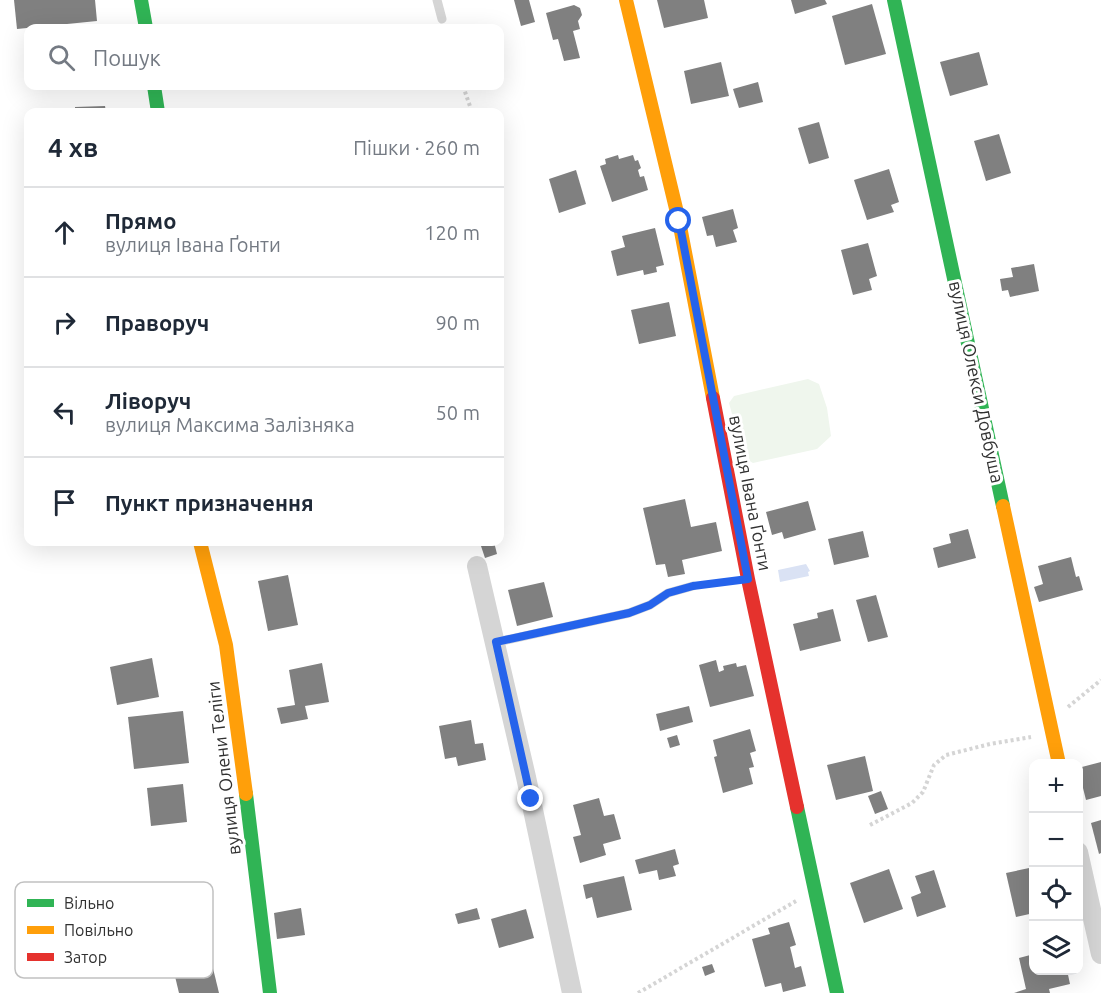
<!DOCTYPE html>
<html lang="uk">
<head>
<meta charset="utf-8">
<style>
  :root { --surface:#fff; --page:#f6f6f7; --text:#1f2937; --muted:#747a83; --line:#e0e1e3 }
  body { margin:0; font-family:Ubuntu,sans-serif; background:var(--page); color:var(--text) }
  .controls { position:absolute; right:18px; bottom:18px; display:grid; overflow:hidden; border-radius:12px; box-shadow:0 6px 24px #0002 }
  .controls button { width:54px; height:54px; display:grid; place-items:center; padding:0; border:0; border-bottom:2px solid var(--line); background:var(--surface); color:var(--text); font:30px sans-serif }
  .stop { position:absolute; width:18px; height:18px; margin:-14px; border:4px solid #2563eb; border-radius:50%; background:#fff }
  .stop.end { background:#2563eb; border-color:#fff; box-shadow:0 2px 6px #0008 }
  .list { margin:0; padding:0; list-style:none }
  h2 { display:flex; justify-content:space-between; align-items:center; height:78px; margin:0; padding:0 24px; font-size:26px }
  h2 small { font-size:20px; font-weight:400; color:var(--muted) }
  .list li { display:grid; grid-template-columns:39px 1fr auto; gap:18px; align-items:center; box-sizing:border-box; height:90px; padding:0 24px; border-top:2px solid var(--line) }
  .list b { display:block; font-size:22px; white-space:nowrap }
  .list p { margin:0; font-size:20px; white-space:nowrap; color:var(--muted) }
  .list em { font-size:20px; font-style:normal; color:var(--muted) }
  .icon { flex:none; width:33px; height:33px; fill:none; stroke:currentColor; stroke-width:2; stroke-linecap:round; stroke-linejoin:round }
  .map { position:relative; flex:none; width:1101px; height:993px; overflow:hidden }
  .search { position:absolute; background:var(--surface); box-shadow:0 6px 24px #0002; left:24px; top:24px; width:480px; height:66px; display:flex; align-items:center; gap:15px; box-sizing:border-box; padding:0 21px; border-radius:12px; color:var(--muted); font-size:22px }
  .panel { position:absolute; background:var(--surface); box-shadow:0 6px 24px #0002; left:24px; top:108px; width:480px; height:438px; border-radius:12px }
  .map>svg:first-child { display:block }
  .green { fill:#eff6ed }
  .water { fill:#dae2f4 }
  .building { fill:#808080 }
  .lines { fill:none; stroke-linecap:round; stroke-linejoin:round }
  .path { stroke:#d5d5d5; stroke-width:4; stroke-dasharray:3 3; stroke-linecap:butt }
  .lane { stroke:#d5d5d5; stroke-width:9 }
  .street { stroke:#d5d5d5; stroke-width:20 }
  .fast { stroke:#30b455; stroke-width:14 }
  .slow { stroke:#ff9f0a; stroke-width:14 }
  .jam { stroke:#e5322d; stroke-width:14 }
  .route { stroke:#2563eb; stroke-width:8 }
  .labels { text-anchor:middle; stroke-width:6; stroke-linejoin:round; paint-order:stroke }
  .street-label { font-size:18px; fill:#313131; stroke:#fff }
  .key { fill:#fff; stroke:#c1c1c1; stroke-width:1.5 }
  .key-label { font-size:16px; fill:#313131 }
</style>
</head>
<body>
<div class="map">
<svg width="1101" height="993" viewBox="0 0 1101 993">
  <rect width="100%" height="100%" fill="#fff"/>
  <!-- green -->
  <polygon class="green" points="808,379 819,384 827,408 831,436 817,449 753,463 744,458 729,403 734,396"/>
  <!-- water -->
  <polygon class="water" points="806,564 810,571 808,572 809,576 780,582 778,570"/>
  <!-- building -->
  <g class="building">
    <polygon points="14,0 95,0 97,21 17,29"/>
    <polygon points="514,0 529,0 535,22 521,26"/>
    <polygon points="657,0 704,0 708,18 664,28"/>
    <polygon points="791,0 825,0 827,4 795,14"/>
    <polygon points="872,4 886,54 845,65 832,16"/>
    <polygon points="574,5 580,8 582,15 578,21 580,29 573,31 580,58 564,61 558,39 553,40 546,13"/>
    <polygon points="979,52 988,85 950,96 940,62"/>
    <polygon points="721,62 729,96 691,104 684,71"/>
    <polygon points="758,82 763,102 739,108 733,89"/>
    <polygon points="105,106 106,112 75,112 75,107"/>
    <polygon points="819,122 829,158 809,164 798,128"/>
    <polygon points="999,134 1011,173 986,181 974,141"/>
    <polygon points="618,155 619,159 633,155 635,161 638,160 641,168 638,170 640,177 644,176 648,190 612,202 600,166 606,164 605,159"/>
    <polygon points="889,169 899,202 891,205 894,212 867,220 854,180"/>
    <polygon points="576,170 586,204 559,213 549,179"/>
    <polygon points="733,209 738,228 733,230 737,242 716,247 713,235 707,236 702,217"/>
    <polygon points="655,228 664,265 656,267 657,272 644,275 643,270 617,276 611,251 625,247 622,236"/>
    <polygon points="868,243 877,276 869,279 872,290 853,295 841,250"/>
    <polygon points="1034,264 1039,291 1010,297 1008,290 1002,291 1000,279 1013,277 1011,268"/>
    <polygon points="669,302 676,336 639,344 631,310"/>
    <polygon points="685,499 691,527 716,522 722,551 682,560 685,574 668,577 665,564 656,565 643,508"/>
    <polygon points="808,501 816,530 784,539 782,532 772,535 766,512"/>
    <polygon points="968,529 976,558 938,568 933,548 951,543 949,534"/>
    <polygon points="863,531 869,557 834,565 828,539"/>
    <polygon points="494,542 497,554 485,558 481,546"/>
    <polygon points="1071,557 1076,577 1079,576 1083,590 1039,602 1034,587 1043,584 1038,566"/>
    <polygon points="288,575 298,625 268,631 258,581"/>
    <polygon points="544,582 553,617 517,626 508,590"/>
    <polygon points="876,595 888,637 868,642 856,600"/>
    <polygon points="833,609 841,641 800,651 793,624 818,618 817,613"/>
    <polygon points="152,658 159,697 117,705 110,667"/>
    <polygon points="716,660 719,672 724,670 723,666 736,663 737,667 746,665 754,696 710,707 699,665"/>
    <polygon points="322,663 329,702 305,706 308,719 281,724 277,708 295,705 289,670"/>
    <polygon points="689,706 693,722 660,731 656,714"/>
    <polygon points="183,711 189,763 134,769 128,717"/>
    <polygon points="471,720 475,744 483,743 486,760 458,766 456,757 445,759 439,726"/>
    <polygon points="750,729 756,751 750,753 754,767 749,768 753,784 723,793 714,757 717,756 713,740"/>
    <polygon points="677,735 680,745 670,748 667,738"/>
    <polygon points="865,756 873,791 836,800 827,765"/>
    <polygon points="1101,762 1101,796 1086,800 1078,768"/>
    <polygon points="183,784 187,822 151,826 147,788"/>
    <polygon points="881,791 888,809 875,814 868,796"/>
    <polygon points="599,798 604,816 614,814 621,839 603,844 606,855 580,863 573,837 581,835 573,805"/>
    <polygon points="1101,820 1101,853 1099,854 1091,823"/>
    <polygon points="675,849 679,864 673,866 676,876 659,880 657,870 639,874 635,860"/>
    <polygon points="1034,867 1034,913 1016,917 1006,873"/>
    <polygon points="889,869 903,909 864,923 850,883"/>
    <polygon points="934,870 946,907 917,917 911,897 921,893 915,876"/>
    <polygon points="624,876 632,910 597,918 592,897 586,899 583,885"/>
    <polygon points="301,908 305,935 277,939 274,913"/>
    <polygon points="477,908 480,919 458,924 455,914"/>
    <polygon points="526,909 534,938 499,948 491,919"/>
    <polygon points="789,922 796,945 790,947 792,955 795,968 801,966 806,986 783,992 781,983 765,987 752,939 770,934 768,928"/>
    <polygon points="1034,954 1034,970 1067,970 1070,984 1049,989 1050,993 1014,993 1026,989 1019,958"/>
    <polygon points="211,960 219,993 179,993 173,968"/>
    <polygon points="712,964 715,972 705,976 702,967"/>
  </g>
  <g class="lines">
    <!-- path -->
    <g class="path">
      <polyline points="463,86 472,112"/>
      <polyline points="500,200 500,208"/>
      <polyline points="705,585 725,582"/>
      <polyline points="1068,707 1101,680"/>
      <polyline points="870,825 912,803 923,792 934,765 946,755 990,744 1031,737"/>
      <polyline points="638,993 796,901"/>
    </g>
    <!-- lane -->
    <g class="lane">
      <polyline points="437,0 442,19"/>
      <polyline points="497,642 629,613 650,605 668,593 693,586"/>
    </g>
    <!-- street -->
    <g class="street">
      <polyline points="477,566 526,777 572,993"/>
      <polyline points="1078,852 1101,954"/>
    </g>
    <!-- fast -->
    <g class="fast">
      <polyline points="141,0 146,28"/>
      <polyline points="894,0 1003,506"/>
      <polyline points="154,86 158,112"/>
      <polyline points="246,794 270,993"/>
      <polyline points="797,807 837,993"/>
    </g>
    <!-- slow -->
    <g class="slow">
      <polyline points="626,0 679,221 713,398"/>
      <polyline points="1003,506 1059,764"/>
      <polyline points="200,542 226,645 246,794"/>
    </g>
    <!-- jam -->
    <polyline class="jam" points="713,398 748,579 797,807"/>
  </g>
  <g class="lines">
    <!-- route -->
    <polyline class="route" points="531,799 496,642 629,613 650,605 668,593 693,586 748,579 679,221"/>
  </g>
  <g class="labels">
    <!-- street labels -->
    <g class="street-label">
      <text transform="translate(976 382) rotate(78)" y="6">вулиця Олекси Довбуша</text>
      <text transform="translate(750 493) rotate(79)" y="6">вулиця Івана Ґонти</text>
      <text transform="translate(224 768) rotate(-97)" y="6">вулиця Олени Теліги</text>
    </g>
  </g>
  <!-- legend -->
  <rect x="15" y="882" width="198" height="96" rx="9" class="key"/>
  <rect x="27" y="899" width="27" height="8" fill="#30b455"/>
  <rect x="27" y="926" width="27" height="8" fill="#ff9f0a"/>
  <rect x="27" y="953" width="27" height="8" fill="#e5322d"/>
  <g class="key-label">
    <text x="64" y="909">Вільно</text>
    <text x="64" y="936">Повільно</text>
    <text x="64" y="963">Затор</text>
  </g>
</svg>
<div class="controls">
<button>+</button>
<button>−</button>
<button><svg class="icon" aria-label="locate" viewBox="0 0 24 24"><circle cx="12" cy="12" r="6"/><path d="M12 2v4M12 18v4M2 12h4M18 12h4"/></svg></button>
<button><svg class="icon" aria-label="layers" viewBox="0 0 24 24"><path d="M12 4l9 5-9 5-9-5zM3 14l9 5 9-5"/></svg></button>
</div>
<div class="stop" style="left:679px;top:221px"></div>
<div class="stop end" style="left:531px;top:799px"></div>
<div class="search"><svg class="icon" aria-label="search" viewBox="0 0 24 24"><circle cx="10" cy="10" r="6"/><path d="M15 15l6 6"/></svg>Пошук</div>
<section class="panel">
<h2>4 хв<small>Пішки · 260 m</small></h2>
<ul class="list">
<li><svg class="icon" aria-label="ahead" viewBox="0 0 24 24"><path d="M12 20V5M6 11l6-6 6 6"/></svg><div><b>Прямо</b><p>вулиця Івана Ґонти</p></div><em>120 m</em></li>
<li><svg class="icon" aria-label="right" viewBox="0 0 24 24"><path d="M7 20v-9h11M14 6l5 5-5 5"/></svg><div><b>Праворуч</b></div><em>90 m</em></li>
<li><svg class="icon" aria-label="left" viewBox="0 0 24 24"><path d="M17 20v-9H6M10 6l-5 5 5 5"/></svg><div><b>Ліворуч</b><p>вулиця Максима Залізняка</p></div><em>50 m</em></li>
<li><svg class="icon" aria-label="arrive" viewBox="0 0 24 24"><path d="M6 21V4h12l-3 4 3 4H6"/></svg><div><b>Пункт призначення</b></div></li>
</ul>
</section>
</div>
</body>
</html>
